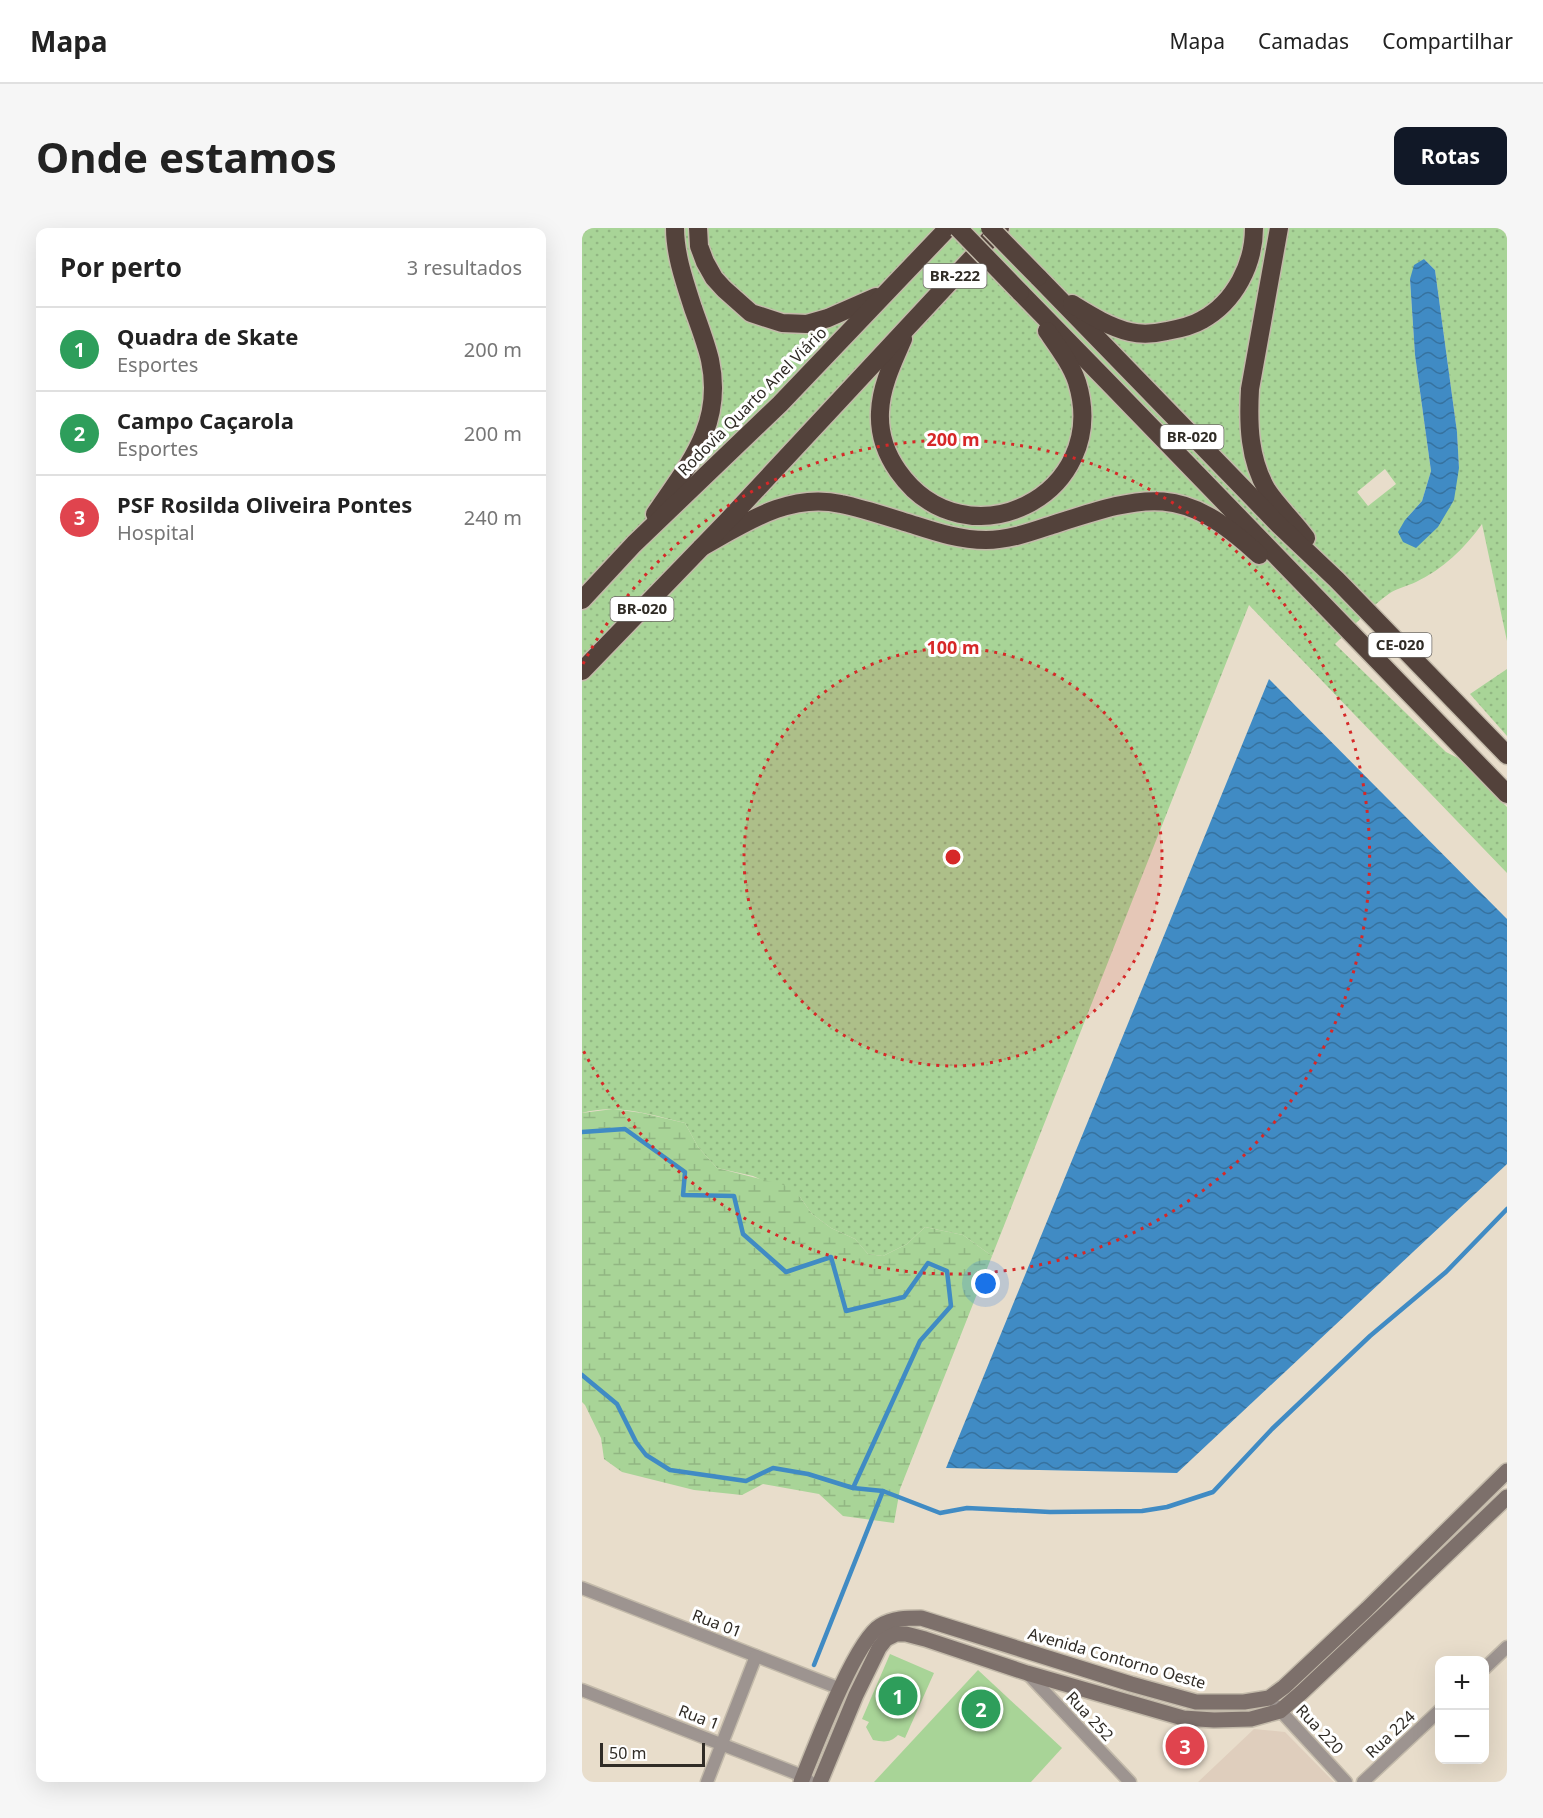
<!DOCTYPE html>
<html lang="pt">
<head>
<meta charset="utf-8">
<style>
  :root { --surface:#fff; --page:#f6f6f6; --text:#222; --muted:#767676; --line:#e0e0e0; --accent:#111827 }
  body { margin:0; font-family:"Noto Sans",sans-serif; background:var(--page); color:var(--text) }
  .controls { position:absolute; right:18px; bottom:18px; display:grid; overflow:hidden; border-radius:12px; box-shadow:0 6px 24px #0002 }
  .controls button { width:54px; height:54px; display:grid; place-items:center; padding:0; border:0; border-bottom:2px solid var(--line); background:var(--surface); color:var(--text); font:30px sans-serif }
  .scale { position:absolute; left:18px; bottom:15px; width:105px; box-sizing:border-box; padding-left:6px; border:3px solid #302c26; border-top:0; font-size:16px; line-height:21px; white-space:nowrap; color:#302c26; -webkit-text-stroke:4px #fff; paint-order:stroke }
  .you { position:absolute; left:404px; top:1056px; width:21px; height:21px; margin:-15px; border:4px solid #fff; border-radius:50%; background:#1a73e8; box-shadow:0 0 0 9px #1a73e833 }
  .badge { display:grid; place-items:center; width:39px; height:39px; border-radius:50%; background:var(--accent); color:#fff; font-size:20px; font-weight:700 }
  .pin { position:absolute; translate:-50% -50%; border:3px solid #fff; box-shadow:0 2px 6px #0006 }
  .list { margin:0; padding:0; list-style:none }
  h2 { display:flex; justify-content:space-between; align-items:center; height:78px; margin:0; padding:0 24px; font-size:26px }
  h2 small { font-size:20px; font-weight:400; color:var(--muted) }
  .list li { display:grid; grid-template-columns:39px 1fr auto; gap:18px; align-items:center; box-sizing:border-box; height:84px; padding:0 24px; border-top:2px solid var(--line) }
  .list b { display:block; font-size:22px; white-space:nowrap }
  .list p { margin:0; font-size:20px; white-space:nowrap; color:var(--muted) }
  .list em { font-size:20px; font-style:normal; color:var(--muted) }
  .map { position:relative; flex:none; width:925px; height:1554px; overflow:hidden; border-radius:12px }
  header { display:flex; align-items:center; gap:36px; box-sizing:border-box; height:84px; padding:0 30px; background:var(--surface); border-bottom:2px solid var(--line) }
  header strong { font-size:28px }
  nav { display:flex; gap:33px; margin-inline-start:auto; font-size:21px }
  .intro { display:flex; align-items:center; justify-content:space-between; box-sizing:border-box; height:144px; padding:0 36px }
  h1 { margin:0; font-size:42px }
  .button { padding:15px 27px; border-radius:12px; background:var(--accent); color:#fff; font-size:21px; font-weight:700 }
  main { display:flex; gap:36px; padding:0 36px }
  aside { flex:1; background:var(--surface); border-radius:12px; box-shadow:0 6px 24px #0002 }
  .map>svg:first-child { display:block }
  .education { fill:#dfcebd }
  .grass { fill:url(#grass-dots); fill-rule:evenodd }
  .wetland { fill:url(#wetland-marsh) }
  .garden { fill:#a8d497 }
  .water { fill:url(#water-waves) }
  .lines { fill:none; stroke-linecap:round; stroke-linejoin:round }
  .stream { stroke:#408bc4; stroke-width:4.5 }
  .street-casing { stroke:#c3baaa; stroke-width:15 }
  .secondary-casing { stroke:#c3baaa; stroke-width:18 }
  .highway-casing { stroke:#c3baaa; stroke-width:21 }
  .street { stroke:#9d9490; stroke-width:12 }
  .secondary { stroke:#7d706b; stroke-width:15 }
  .highway { stroke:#53423b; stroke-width:18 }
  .highway-bridge-casing { stroke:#c3baaa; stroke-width:21; stroke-linecap:butt }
  .highway-bridge { stroke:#53423b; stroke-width:18 }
  .ring { fill:none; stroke:#d62828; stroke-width:3; stroke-dasharray:3 6 }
  .labels { text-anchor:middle; stroke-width:6; stroke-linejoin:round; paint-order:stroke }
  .shield { fill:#fff; stroke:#6e6b67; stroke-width:1.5 }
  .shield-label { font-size:15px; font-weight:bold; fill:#302c26 }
  .street-label { font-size:16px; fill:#302c26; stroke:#fff }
  .centre { fill:#d62828; stroke:#fff; stroke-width:3 }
  .ring-label { font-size:18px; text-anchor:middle; font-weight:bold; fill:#d62828; stroke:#fff; stroke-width:6; stroke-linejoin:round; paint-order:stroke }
</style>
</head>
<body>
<header>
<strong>Mapa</strong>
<nav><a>Mapa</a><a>Camadas</a><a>Compartilhar</a></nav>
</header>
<div class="intro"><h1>Onde estamos</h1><a class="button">Rotas</a></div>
<main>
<aside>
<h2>Por perto<small>3 resultados</small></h2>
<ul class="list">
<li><span class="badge" style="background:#2e9e5b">1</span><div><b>Quadra de Skate</b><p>Esportes</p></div><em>200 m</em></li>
<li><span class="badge" style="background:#2e9e5b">2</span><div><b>Campo Caçarola</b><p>Esportes</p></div><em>200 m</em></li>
<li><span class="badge" style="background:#e0444e">3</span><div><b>PSF Rosilda Oliveira Pontes</b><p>Hospital</p></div><em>240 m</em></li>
</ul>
</aside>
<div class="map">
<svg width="925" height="1554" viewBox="0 0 925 1554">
  <defs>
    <pattern id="grass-dots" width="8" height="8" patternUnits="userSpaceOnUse" patternTransform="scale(1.5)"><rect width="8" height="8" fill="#a8d497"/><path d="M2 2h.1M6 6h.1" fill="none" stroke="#91b682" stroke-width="1.8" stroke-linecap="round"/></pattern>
    <pattern id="wetland-marsh" width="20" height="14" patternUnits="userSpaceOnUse" patternTransform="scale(1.5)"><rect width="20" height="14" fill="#a8d497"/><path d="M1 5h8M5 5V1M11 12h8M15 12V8" fill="none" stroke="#91b682"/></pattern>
    <pattern id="water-waves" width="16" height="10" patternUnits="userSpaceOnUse" patternTransform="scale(1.5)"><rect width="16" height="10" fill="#408bc4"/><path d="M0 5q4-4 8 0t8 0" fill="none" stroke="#36729f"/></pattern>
  </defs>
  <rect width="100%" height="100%" fill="#e8ddcb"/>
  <!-- education -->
  <polygon class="education" points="672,1501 703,1504 752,1554 616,1554"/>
  <!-- grass -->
  <g class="grass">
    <path d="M0 0H925V413L900 296C882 321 861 341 834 354 825 358 816 360 808 365 788 379 771 399 753 416L864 524 876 530 925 579V645L667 377 410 1028 381 1007 343 999 325 1016 301 1028 286 1026 273 1011 249 1000 230 986 218 969 171 948 135 940 116 919 103 895C70 887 34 875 0 885ZM842 31 853 42 875 204 877 240 823 292 840 273 849 243 833 127 828 51ZM803 241 814 256 786 278 775 264Z"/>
    <polygon points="925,441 925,508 888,466"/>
  </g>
  <!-- wetland -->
  <polygon class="wetland" points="31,881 60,885 103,895 116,919 135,940 202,957 218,969 230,986 249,1000 273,1011 286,1026 301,1028 325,1016 343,999 381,1007 410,1028 318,1261 312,1295 261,1288 237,1266 181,1256 160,1267 112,1262 40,1244 22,1231 19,1210 3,1177 0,1174 0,885"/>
  <!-- garden -->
  <g class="garden">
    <path d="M308 1426 352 1445 323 1510 316 1507C308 1515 302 1514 291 1512L284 1499 287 1494 280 1491Z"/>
    <polygon points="396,1442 480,1520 449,1554 292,1554"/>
  </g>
  <!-- water -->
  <g class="water">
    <polygon points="842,31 853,42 875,204 877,240 872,272 856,299 834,320 821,314 816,304 823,292 840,273 849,243 833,127 828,51 832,37"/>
    <polygon points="687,451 925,691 925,936 595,1245 364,1240"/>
  </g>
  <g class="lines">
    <!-- stream -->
    <g class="stream">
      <polyline points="0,904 43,901 103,944 101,967 152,968 161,1006 204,1044 249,1029 264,1083 322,1069 346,1035 365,1043 369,1078 338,1113 271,1260"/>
      <polyline points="0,1147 35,1176 54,1214 64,1227 88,1242 164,1253 191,1240 226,1246 271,1260 301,1263 358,1285 385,1280 468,1284 560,1283 585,1279 631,1264 690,1201 788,1108 864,1044 925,981"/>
      <polyline points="232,1437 301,1263"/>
    </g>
    <defs>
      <g id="street">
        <polyline points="0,1360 259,1461"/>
        <polyline points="903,1440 925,1419"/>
        <polyline points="445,1445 548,1554"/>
        <polyline points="0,1462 221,1548 228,1554"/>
        <polyline points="694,1478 764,1554"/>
        <polyline points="125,1554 174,1428"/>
        <polyline points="781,1554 858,1482"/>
      </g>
      <g id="secondary">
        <path d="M219 1554C232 1522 273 1413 298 1398 311 1390 325 1390 339 1390L549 1456 614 1474H662L687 1470 702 1459 785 1381 925 1243"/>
        <polyline points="238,1554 274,1467 297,1420 304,1411 314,1406 324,1406 343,1411 445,1445 601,1490 632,1492 669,1491 698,1483 719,1465 805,1384 925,1269"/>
      </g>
      <g id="highway">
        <polyline points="116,0 117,18 123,34 132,50 142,61 169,85 200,95 225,96 246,90 294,69"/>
        <path d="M697 0 668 161C666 196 667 231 685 262 696 279 712 293 724 310"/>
        <polyline points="456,49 697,297 755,352 925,527"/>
        <polyline points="438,64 524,152 925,566"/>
        <path d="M490 76C508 87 527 99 548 104 561 107 572 106 585 103 596 101 610 98 620 92 653 74 672 36 672 0"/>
        <path d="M321 111C311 134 299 158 298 184 297 205 304 226 316 243 383 339 530 268 495 154 489 136 476 119 465 103"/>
        <path d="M73 286C106 237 142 197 128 132 124 115 117 97 111 80 103 55 93 27 93 0"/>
        <path d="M120 319C163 295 208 264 259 276 283 281 306 289 329 296 354 304 377 312 404 312 427 312 449 304 470 297 564 267 599 254 677 327"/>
        <polyline points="0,372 52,316 198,176 366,0"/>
        <polyline points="0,443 146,292 418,0"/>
      </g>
    </defs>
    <!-- street casing -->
    <use href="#street" class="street-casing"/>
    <!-- secondary casing -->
    <use href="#secondary" class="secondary-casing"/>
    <!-- highway casing -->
    <use href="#highway" class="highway-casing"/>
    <!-- street -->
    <use href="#street" class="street"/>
    <!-- secondary -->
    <use href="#secondary" class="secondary"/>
    <!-- highway -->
    <use href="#highway" class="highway"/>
    <defs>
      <g id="highway-bridge">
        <polyline points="376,0 438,64"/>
        <polyline points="408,0 456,49"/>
      </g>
    </defs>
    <!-- highway-bridge casing -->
    <use href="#highway-bridge" class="highway-bridge-casing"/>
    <!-- highway-bridge -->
    <use href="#highway-bridge" class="highway-bridge"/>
  </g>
  <!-- distance rings -->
  <circle cx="371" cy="629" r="209" fill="#d62828" fill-opacity=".12"/>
  <g class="ring">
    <circle cx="371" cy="629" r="209"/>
    <path d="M1 436A417 417 0 1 1 1 822"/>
  </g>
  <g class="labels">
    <!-- shield labels -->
    <g class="shield">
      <rect x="341.5" y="36" width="63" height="24" rx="4.5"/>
      <rect x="578.5" y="197" width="63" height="24" rx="4.5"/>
      <rect x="28.5" y="369" width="63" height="24" rx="4.5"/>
      <rect x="786.5" y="405" width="63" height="24" rx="4.5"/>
    </g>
    <g class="shield-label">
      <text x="373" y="53">BR-222</text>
      <text x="610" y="214">BR-020</text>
      <text x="60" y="386">BR-020</text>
      <text x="818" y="422">CE-020</text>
    </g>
    <!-- street labels -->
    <g class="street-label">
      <text transform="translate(170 173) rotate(-45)" y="6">Rodovia Quarto Anel Viário</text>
      <text transform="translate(135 1395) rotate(21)" y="6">Rua 01</text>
      <text transform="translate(535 1430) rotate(16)" y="6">Avenida Contorno Oeste</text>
      <text transform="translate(508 1488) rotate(47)" y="6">Rua 252</text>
      <text transform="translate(117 1489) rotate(21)" y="6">Rua 1</text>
      <text transform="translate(738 1501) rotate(47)" y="6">Rua 220</text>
      <text transform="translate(808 1506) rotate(-43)" y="6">Rua 224</text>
    </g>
  </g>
  <circle cx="371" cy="629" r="9" class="centre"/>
  <g class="ring-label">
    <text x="371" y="218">200 m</text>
    <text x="371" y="426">100 m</text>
  </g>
</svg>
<div class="controls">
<button>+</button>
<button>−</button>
</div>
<div class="scale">50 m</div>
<div class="you"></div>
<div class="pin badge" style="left:316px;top:1468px;background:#2e9e5b">1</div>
<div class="pin badge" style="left:399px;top:1481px;background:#2e9e5b">2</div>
<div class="pin badge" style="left:603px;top:1518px;background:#e0444e">3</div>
</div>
</main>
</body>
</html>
